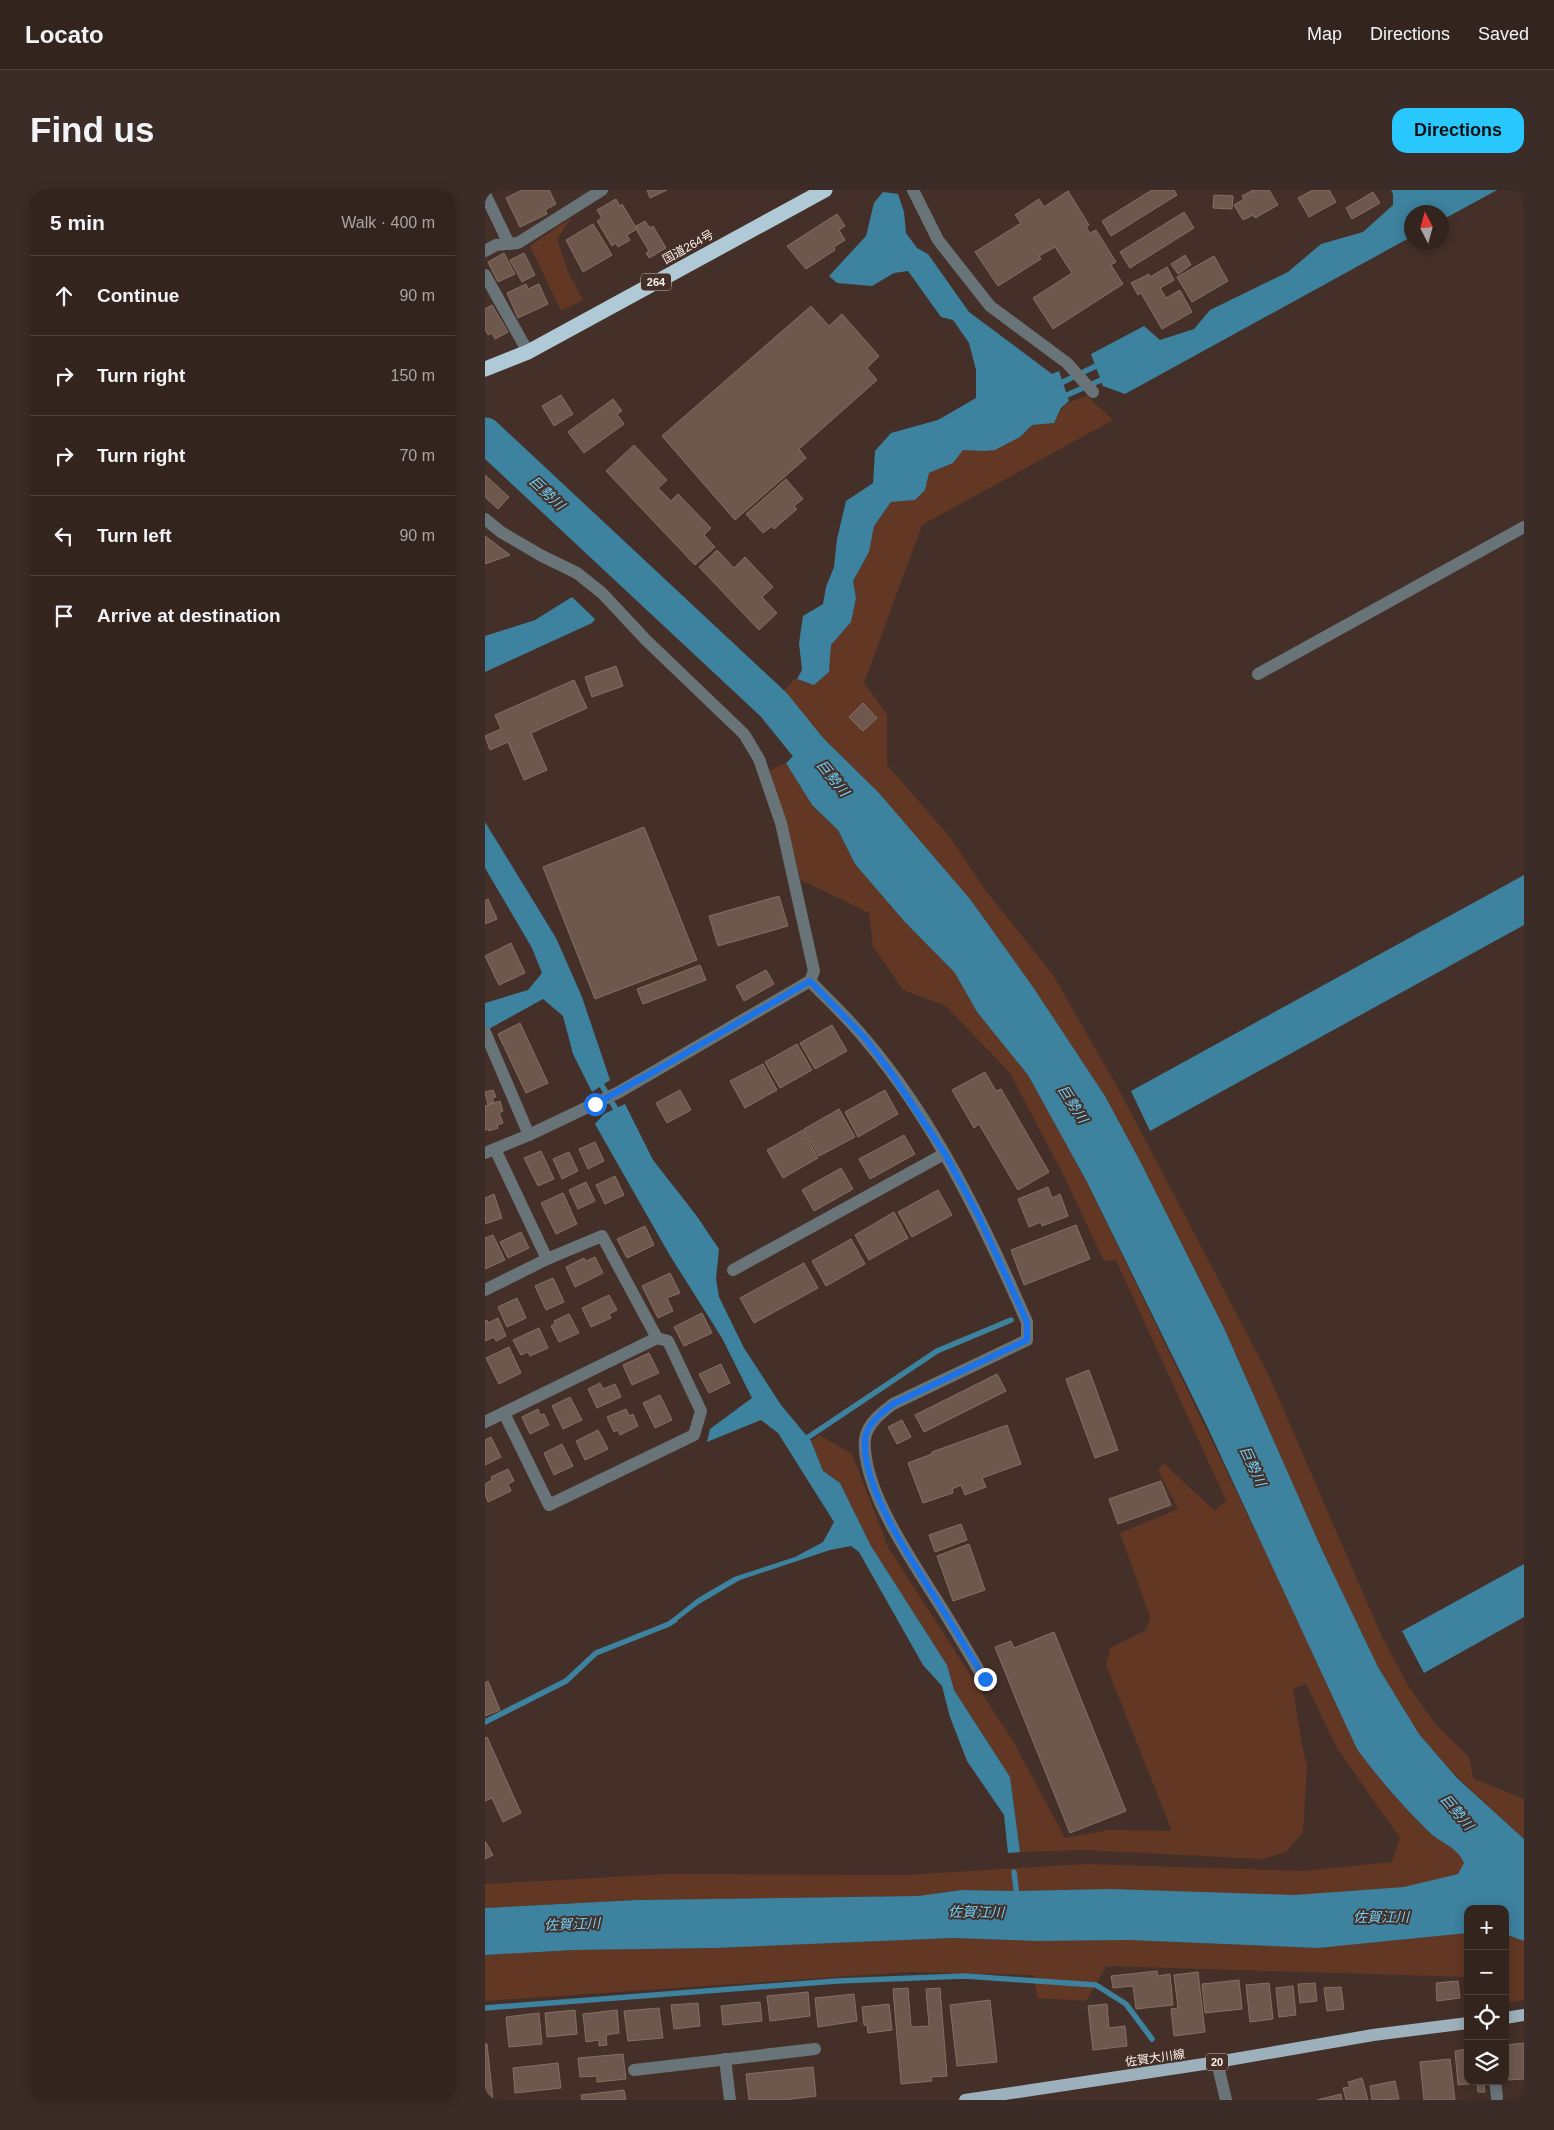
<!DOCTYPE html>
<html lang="en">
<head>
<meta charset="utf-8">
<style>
  :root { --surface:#33241e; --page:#3b2c27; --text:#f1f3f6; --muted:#a9a4a4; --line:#4e413c; --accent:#28c8ff }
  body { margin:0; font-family:Arial,"Noto Sans JP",sans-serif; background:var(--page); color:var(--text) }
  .controls { position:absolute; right:15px; bottom:15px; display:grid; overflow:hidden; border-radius:10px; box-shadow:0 2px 12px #0003 }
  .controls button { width:45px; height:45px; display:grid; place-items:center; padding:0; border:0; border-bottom:1px solid var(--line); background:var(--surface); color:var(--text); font:25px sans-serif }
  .compass { position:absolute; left:919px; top:15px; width:45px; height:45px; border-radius:50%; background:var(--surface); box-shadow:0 2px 12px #0003; rotate:354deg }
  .stop { position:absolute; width:15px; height:15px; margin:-11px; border:4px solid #1a73e8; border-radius:50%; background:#fff }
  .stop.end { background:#1a73e8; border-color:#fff; box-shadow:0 1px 5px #0008 }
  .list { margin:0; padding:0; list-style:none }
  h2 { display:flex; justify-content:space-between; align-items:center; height:65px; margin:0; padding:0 20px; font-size:21px }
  h2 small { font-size:16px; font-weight:400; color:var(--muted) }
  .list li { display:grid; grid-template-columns:32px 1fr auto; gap:15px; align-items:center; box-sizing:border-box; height:80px; padding:0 20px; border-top:1px solid var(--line) }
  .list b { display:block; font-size:19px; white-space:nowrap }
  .list em { font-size:16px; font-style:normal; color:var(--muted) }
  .icon { flex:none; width:28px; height:28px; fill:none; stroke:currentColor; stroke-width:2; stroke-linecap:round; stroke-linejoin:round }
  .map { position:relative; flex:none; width:1039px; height:1910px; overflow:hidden; border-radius:15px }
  header { display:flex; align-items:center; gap:30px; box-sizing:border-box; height:70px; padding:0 25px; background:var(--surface); border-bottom:1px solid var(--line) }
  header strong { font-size:24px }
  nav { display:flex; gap:28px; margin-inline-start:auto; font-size:18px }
  .intro { display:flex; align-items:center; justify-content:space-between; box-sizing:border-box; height:120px; padding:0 30px }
  h1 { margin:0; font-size:35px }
  .button { padding:12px 22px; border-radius:15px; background:var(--accent); color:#111; font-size:18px; font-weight:700 }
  main { display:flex; gap:30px; padding:0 30px }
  aside { flex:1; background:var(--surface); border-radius:15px; box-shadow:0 2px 12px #0003 }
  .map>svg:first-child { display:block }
  .green { fill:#623824 }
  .water { fill:#3d829f }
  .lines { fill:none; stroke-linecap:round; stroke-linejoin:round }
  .stream { stroke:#3d829f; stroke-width:5.5 }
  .river { stroke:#3d829f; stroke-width:35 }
  .building { fill:#6e584e; stroke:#866f65 }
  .minor { stroke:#697479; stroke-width:12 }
  .major { stroke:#9cb1bc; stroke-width:12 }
  .highway { stroke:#afcad6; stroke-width:15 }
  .route { stroke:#1a73e8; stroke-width:6 }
  .labels { text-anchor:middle; stroke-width:4; stroke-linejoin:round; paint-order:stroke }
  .shield { fill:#443028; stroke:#c6b7b0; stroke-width:1 }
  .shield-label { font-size:11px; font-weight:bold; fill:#fef1eb }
  .street-label { font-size:12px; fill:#fef1eb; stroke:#443028 }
  .water-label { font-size:14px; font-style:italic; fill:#6cd2fc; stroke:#443028 }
</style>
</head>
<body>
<header>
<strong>Locato</strong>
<nav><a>Map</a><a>Directions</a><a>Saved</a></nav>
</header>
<div class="intro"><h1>Find us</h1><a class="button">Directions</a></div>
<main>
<aside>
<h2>5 min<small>Walk · 400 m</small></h2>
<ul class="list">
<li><svg class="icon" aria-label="ahead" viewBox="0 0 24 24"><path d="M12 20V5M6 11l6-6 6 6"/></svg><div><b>Continue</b></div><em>90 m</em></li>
<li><svg class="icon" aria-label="right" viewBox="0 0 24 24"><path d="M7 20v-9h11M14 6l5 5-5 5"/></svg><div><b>Turn right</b></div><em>150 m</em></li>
<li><svg class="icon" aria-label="right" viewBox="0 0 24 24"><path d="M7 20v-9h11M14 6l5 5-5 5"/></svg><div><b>Turn right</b></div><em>70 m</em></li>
<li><svg class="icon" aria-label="left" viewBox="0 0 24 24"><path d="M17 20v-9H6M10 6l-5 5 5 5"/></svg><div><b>Turn left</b></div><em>90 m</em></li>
<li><svg class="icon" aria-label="arrive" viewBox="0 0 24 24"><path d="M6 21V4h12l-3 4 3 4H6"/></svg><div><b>Arrive at destination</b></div></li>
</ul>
</aside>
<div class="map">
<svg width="1039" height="1910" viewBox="0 0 1039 1910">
  <rect width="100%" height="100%" fill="#443028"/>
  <!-- green -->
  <g class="green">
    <polygon points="86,28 72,49 84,84 98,110 76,121 45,56"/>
    <path d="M602 206 628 230 437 335 379 493 402 524V575L465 647 501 701 568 785 634 900 784 1186 897 1447 924 1497 951 1535 984 1567 988 1588 1039 1609V1649L972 1587 934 1544 893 1477 837 1360 739 1138 655 971 620 906 548 797 485 709 394 604 333 543 297 502 310 489 329 495 344 482 346 455 366 432 371 408 368 391 384 362 389 336 406 312 430 310 440 300 444 283 468 273 478 260 499 261 535 247 547 235 569 233C578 214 582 212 602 206Z"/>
    <polygon points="301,573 327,615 353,640 370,674 419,731 470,783 492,822 543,885 602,992 766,1332 902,1598 945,1643 975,1663 994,1685 899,1710 477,1700 433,1706 152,1710 0,1718 0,1694 183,1684 421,1685 600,1674 817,1681 907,1672 915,1648 852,1558 821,1494 808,1499 817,1555 822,1576 818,1642 801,1662 777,1669 599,1660 535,1662 525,1587 469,1500 462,1475 386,1356 355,1293 338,1281 326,1251 334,1245 367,1264 403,1357 529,1553 580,1648 623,1640 687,1641 621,1475 625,1458 661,1440 665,1427 635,1343 693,1319 673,1280 678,1273 730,1321 741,1310 631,1070 619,1071 579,986 525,883 461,816 418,800 388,756 384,723 316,690 285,580"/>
    <polygon points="983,1743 983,1787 621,1776 601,1811 552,1808 549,1785 425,1782 0,1811 0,1765 89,1760 230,1758 468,1748 551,1751 643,1750 833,1758"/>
    <polygon points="1020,1744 1039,1751 1039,1810 1020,1813"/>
  </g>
  <!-- water -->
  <g class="water">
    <polygon points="906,0 1012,0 957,30 956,22 926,22 926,47 640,204 618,196 606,164 659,136 675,150 709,139 725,120 803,82 836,54 878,42 908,15 908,4"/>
    <polygon points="398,2 413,4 419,22 421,43 432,58 443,64 484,122 567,184 574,181 584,211 576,218 569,233 547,235 535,247 510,260 499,261 478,260 468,273 444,283 440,300 430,310 406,312 389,336 384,362 368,391 371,408 366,432 346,455 344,482 329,495 312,489 317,480 314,453 318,426 338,414 341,397 349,377 352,349 361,311 388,293 390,261 406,243 453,230 491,208 491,180 484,153 468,130 456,127 423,81 409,83 387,96 352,93 344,86 381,46 389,13"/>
    <polygon points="87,407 110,429 107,433 0,482 0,446 50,430"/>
    <path d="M333 543 394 603 485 709 548 797 620 906 655 971 739 1138 837 1360 893 1477 934 1544 972 1588 1039 1649V1751L1020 1744V1719H983V1743L833 1758 643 1750 551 1751 468 1748 230 1758 89 1760 0 1765V1718L152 1710 433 1706 477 1700 531 1701 625 1699 810 1705 919 1697 973 1684 979 1673C972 1656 956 1654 943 1641 917 1615 894 1589 872 1559L721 1234 602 992 543 885 492 822 470 783 419 731 370 674 353 640 327 615 301 573Z"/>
    <polygon points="0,632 71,748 97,807 125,890 107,902 88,864 78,826 58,809 0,841 0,813 43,800 57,783 47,758 0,678"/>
    <polygon points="1039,685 1039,735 665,941 646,901"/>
    <polygon points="140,914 168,970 211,1025 234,1059 231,1089 234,1107 259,1158 296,1215 326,1251 338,1281 355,1293 386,1356 462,1475 469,1500 525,1587 535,1662 523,1663 519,1625 482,1571 465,1527 457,1496 438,1475 374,1362 366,1356 345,1360 255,1390 214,1414 185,1436 184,1431 213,1408 249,1387 310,1367 338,1352 349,1332 293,1243 276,1230 222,1252 225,1239 267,1208 237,1148 184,1064 110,934 119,924"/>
    <polygon points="1039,1374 1039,1427 939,1483 917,1441"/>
  </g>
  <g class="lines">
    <!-- stream -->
    <g class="stream">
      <polyline points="578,192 611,176"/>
      <polyline points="582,205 616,190"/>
      <polyline points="113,889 135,926"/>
      <polyline points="319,1250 452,1161 526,1130"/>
      <polyline points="0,1532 81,1491 111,1463 184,1434 190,1430"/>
      <polyline points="529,1682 532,1707"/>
      <polyline points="0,1818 352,1791 480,1786 611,1795 641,1814 667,1849"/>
    </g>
    <!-- river -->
    <polyline class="river" points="0,245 289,515 351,592"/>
  </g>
  <!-- building -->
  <g class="building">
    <polygon points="37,0 64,0 71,14 60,20 62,24 35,37 21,8"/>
    <polygon points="162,0 182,0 165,8"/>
    <polygon points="667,0 689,0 692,5 626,46 617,31"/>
    <polygon points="768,0 784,0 793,15 770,28 768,25 758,30 749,15 759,9 757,6"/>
    <polygon points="828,0 844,0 851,12 824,27 813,8"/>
    <polygon points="583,1 604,35 601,37 605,43 611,40 631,72 626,75 638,94 568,139 548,108 587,83 570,57 554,66 556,69 513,96 490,62 536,33 530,25 554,9 559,17"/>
    <polygon points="888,2 895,13 867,29 861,18"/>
    <polygon points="729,5 748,6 747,19 728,18"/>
    <polygon points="131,9 135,16 137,14 152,39 142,45 145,50 133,57 131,53 127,56 112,31 117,28 112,20"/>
    <polygon points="699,22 709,38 645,78 635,62"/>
    <polygon points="352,24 360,36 354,40 360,50 349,57 350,60 321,79 302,56"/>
    <polygon points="160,31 165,38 168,36 181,58 164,68 161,63 164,61 152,41 153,40 151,36"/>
    <polygon points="108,34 127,65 98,82 81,50"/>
    <polygon points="19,63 30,84 13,92 3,72"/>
    <polygon points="39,63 50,85 37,92 25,70"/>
    <polygon points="700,65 706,75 693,84 686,74"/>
    <polygon points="729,66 743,91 707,112 692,87"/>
    <polygon points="682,77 689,90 675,98 681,108 695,100 707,122 677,139 656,103 653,105 646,93 664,84 665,87"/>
    <polygon points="41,94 43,99 54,94 63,114 33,128 22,103"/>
    <polygon points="7,115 23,142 10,149 7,143 3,145 0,139 0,119"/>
    <polygon points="326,116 344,136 357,124 394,166 382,178 392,190 314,259 321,268 250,330 177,246"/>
    <polygon points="76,205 88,224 69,236 57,216"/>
    <polygon points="128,209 137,221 132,224 139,234 99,263 83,242"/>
    <polygon points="149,255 182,290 173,298 186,311 193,304 226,338 219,345 230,357 210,375 121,281"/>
    <polygon points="0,285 24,307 13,319 0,307"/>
    <polygon points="301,289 318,309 309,316 312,319 289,339 287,336 278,343 261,324"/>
    <polygon points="0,346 25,365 0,374"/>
    <polygon points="232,360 249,378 260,367 288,397 277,407 292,423 274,440 214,377"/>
    <polygon points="131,476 138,496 107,507 100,487"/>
    <polygon points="89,490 102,518 46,543 62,580 39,590 23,552 5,560 0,546 16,539 10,525"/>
    <polygon points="378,513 392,528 378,541 364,527"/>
    <polygon points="159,637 212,770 110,809 58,677"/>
    <polygon points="294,706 303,736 233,756 224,726"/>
    <polygon points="3,709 12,729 0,734 0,711"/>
    <polygon points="26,753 40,783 14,795 0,766"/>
    <polygon points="215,775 221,790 158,814 152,799"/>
    <polygon points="281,780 289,794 259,811 251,796"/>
    <polygon points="35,833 63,893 41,903 13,844"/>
    <polygon points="347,835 362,861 330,879 315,853"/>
    <polygon points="312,854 327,880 295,898 280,872"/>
    <polygon points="278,874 292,900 260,918 245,891"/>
    <polygon points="500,882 511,901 516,899 564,982 533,1000 494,934 489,938 467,900"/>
    <polygon points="8,900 11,907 7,908 9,912 3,915 0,902"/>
    <polygon points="195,900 206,920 182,933 171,913"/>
    <polygon points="400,900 413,924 373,947 360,922"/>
    <polygon points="15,911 18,921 14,923 18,933 12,935 13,938 4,941 4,939 0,940 0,916"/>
    <polygon points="354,919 370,947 334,966 319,939"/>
    <polygon points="318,940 333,968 298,988 282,960"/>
    <polygon points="419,945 430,964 385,989 374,969"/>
    <polygon points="110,952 119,971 103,979 94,959"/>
    <polygon points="56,961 69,989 53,996 39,968"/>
    <polygon points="84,962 93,981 77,989 68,969"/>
    <polygon points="356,978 368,999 329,1021 317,1000"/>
    <polygon points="130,986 139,1005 120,1014 111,995"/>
    <polygon points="101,992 110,1011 93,1019 84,1000"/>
    <polygon points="563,997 567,1008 575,1004 583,1026 557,1036 556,1032 544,1037 533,1009"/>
    <polygon points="453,1000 467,1025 427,1047 413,1022"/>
    <polygon points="78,1003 92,1034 71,1044 56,1013"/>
    <polygon points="9,1004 17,1028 0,1034 0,1008"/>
    <polygon points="409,1022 423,1048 384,1070 370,1045"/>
    <polygon points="591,1035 605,1069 539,1095 526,1060"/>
    <polygon points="160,1036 169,1055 142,1068 132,1049"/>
    <polygon points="36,1042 44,1058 23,1068 15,1052"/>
    <polygon points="8,1045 20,1070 0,1079 0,1048"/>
    <polygon points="366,1049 380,1074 341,1096 327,1071"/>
    <polygon points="110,1067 118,1083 90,1097 81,1077 99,1068 101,1071"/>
    <polygon points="319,1073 333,1098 269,1133 255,1108"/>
    <polygon points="185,1083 195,1103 182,1108 188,1121 173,1128 157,1096"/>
    <polygon points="68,1088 79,1112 61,1120 50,1096"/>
    <polygon points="124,1105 132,1120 124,1124 126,1128 106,1137 97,1118"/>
    <polygon points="32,1108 41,1128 22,1137 13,1117"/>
    <polygon points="217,1123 227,1143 199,1156 189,1137"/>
    <polygon points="84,1124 94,1143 74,1152 66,1136 70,1134 69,1131"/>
    <polygon points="13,1128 21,1146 11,1151 9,1147 0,1151 0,1131 2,1130 3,1133"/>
    <polygon points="54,1138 63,1158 45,1166 43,1162 36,1165 28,1150"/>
    <polygon points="24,1157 36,1183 14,1194 1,1168"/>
    <polygon points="164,1163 174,1183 147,1195 138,1175"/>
    <polygon points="236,1174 245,1193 224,1203 214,1184"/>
    <polygon points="604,1180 633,1260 610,1268 581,1189"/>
    <polygon points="512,1184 521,1201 439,1242 430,1225"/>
    <polygon points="115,1193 118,1199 130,1194 136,1207 112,1218 103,1199"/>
    <polygon points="175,1205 187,1230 170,1238 158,1213"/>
    <polygon points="85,1207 97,1230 78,1239 67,1216"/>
    <polygon points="53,1219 55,1225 59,1224 64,1235 45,1244 37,1227"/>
    <polygon points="141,1219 144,1226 148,1224 153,1236 135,1245 133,1240 129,1242 122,1227"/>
    <polygon points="417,1230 426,1247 412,1254 403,1237"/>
    <polygon points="522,1235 536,1274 497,1288 501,1297 480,1305 476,1295 467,1299 468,1303 438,1313 423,1273 447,1264 447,1262"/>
    <polygon points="113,1240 123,1259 100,1270 91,1251"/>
    <polygon points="6,1247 16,1267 0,1275 0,1250"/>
    <polygon points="77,1254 88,1276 69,1285 59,1263"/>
    <polygon points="23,1279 29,1291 23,1294 26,1301 3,1312 0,1304 0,1294 7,1290 6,1287"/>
    <polygon points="676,1291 686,1315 633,1334 624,1309"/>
    <polygon points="476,1334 482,1350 450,1362 444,1345"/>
    <polygon points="484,1354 500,1400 468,1411 452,1366"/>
    <polygon points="569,1442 641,1621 585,1643 510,1457 526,1451 529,1458"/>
    <polygon points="3,1491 15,1520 0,1526 0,1493"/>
    <polygon points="2,1547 36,1623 18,1632 7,1608 0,1611 0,1548"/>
    <polygon points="0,1651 8,1665 0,1669"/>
    <polygon points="672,1781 673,1786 685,1784 688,1815 651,1819 648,1796 628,1798 626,1786"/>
    <polygon points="713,1782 720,1842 689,1846 686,1819 693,1818 689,1785"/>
    <polygon points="754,1790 757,1819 720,1823 717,1794"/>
    <polygon points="973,1791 975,1808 952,1811 951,1793"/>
    <polygon points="784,1793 788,1829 765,1832 761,1795"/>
    <polygon points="830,1793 832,1811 815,1813 813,1794"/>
    <polygon points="808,1796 811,1825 794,1827 791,1798"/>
    <polygon points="856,1797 859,1819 842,1821 839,1798"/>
    <polygon points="423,1798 426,1837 444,1836 441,1799 455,1798 462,1886 446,1887 447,1891 416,1894 408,1799"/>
    <polygon points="323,1802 325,1826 285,1831 282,1806"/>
    <polygon points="369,1804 372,1831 333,1837 330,1808"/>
    <polygon points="505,1810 512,1872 472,1876 465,1815"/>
    <polygon points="275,1812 277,1831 238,1835 236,1816"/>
    <polygon points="213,1813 215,1836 189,1839 186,1815"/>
    <polygon points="404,1814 407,1840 383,1843 382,1835 379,1835 377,1817"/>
    <polygon points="622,1814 624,1838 640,1836 642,1856 608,1860 603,1816"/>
    <polygon points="174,1818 178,1848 143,1851 139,1821"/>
    <polygon points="90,1820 92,1844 62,1847 60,1823"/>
    <polygon points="132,1820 134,1843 121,1845 122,1855 114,1856 114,1850 101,1852 98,1824"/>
    <polygon points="54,1823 57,1854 24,1857 21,1827"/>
    <polygon points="1039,1853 1039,1889 1023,1890 1020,1855"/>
    <polygon points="0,1854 2,1854 8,1910 0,1910"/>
    <polygon points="983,1859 983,1891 999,1891 1000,1902 993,1902 992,1893 973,1895 970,1861"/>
    <polygon points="138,1864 141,1889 112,1892 112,1886 95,1887 93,1868"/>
    <polygon points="965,1869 970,1910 939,1910 935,1872"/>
    <polygon points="73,1873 76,1898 30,1903 28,1878"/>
    <polygon points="328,1877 331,1906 299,1910 264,1910 261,1884"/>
    <polygon points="877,1888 883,1910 861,1910 858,1898 865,1897 863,1892"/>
    <polygon points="910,1891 914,1909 887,1910 885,1896"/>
    <polygon points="139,1900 141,1910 97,1910 96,1905"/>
    <polygon points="856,1904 857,1910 832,1910"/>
  </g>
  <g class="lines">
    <!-- minor -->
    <g class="minor">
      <polyline points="428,0 453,50 505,116 582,173 608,202"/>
      <polyline points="0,4 24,54"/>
      <polyline points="0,61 11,55 33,53 117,0"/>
      <polyline points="0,85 43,162"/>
      <polyline points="0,329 16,342 57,366 92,383 117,403 161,450 259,544 274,569 296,633 329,781 325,791 134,902 44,945 0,963"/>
      <polyline points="773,484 1039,337"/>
      <path d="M325 791C343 810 363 828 380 849 450 931 499 1034 542 1132V1150L408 1214C396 1223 382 1234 380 1249 376 1299 430 1375 456 1417 471 1441 485 1465 499 1489"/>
      <polyline points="0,842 44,945"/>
      <polyline points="10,959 62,1069 117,1046 172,1148 183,1151 216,1221 209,1245 64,1315 19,1223"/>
      <polyline points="248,1080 459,964"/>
      <polyline points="0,1100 62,1069"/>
      <polyline points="0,1232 172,1148"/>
      <polyline points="240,1869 245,1910"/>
      <polyline points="732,1872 741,1910"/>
      <polyline points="149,1880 330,1859"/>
      <polyline points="1010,1891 1012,1907"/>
    </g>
    <!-- major -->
    <g class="major">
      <polyline points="1020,1828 1039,1825"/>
      <polyline points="480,1910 732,1872 888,1845 983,1833"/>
    </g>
    <!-- highway -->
    <polyline class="highway" points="0,179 43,162 340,0"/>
  </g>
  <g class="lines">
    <!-- route -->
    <path class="route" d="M110 914 172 880 325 791 380 848 407 884 460 964 494 1027 542 1132V1150L408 1214C396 1223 382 1234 380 1249 376 1299 430 1375 456 1417 471 1441 485 1465 500 1489"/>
  </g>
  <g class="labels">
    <!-- shield labels -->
    <g class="shield">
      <rect x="156" y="83.5" width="30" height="17" rx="4"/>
      <rect x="721" y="1863.5" width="22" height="17" rx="4"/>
    </g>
    <g class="shield-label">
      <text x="171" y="96">264</text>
      <text x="732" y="1876">20</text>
    </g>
    <!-- street labels -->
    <g class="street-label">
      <text transform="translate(203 57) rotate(-29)" y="4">国道264号</text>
      <text transform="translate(670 1868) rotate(-8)" y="4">佐賀大川線</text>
    </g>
    <!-- water labels -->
    <g class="water-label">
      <text transform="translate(62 303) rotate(43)" y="5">巨勢川</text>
      <text transform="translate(348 588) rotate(51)" y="5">巨勢川</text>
      <text transform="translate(588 914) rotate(57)" y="5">巨勢川</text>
      <text transform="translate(768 1276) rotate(65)" y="5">巨勢川</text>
      <text transform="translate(972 1622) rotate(50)" y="5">巨勢川</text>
      <text transform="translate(491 1722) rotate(1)" y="5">佐賀江川</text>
      <text x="896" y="1732">佐賀江川</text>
      <text transform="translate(87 1734) rotate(-2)" y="5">佐賀江川</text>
    </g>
  </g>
</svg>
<div class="controls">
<button>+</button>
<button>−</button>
<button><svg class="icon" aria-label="locate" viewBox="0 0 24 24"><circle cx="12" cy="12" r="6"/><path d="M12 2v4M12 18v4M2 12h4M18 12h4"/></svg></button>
<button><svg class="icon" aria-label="layers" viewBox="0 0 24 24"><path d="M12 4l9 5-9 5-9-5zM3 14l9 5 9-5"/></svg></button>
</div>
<svg class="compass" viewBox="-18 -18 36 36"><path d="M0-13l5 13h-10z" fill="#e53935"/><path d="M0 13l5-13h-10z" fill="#a9a4a4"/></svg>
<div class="stop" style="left:110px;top:914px"></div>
<div class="stop end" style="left:500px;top:1489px"></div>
</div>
</main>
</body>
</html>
